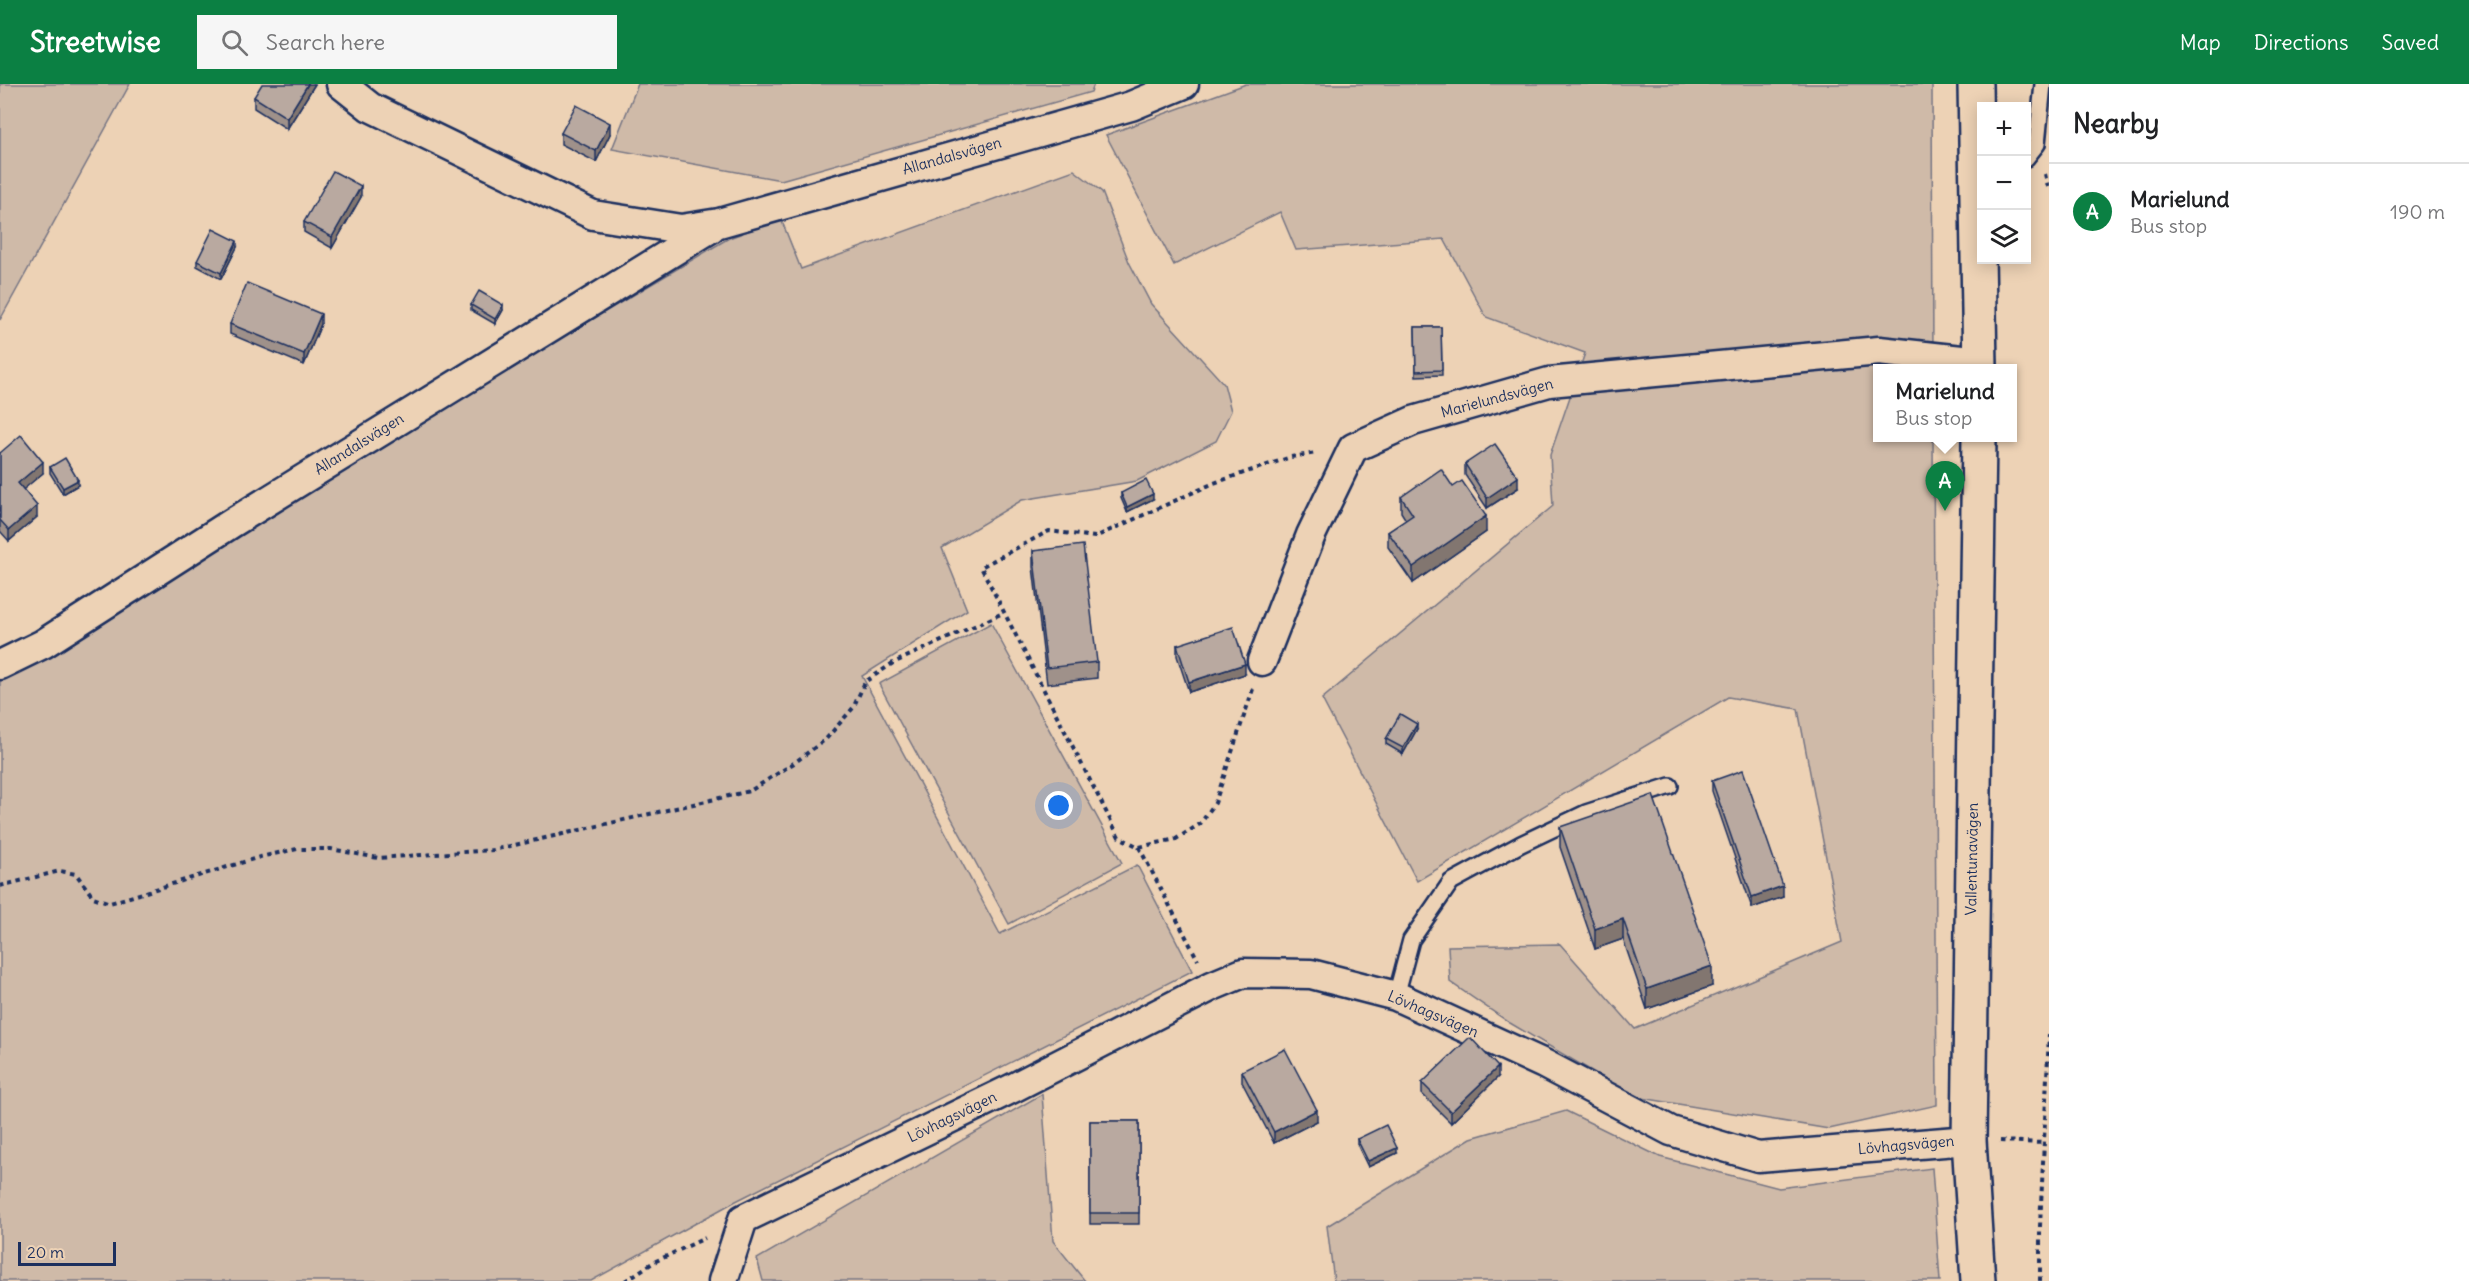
<!DOCTYPE html>
<html lang="en">
<head>
<meta charset="utf-8">
<style>
  :root { --surface:#fff; --page:#f6f6f6; --text:#202124; --muted:#757577; --line:#e0e0e0; --accent:#0b8043 }
  body { margin:0; font-family:Delius,sans-serif; background:var(--page); color:var(--text) }
  .controls { position:absolute; right:18px; top:18px; display:grid; overflow:hidden; border-radius:0px; box-shadow:0 3px 15px #0003 }
  .controls button { width:54px; height:54px; display:grid; place-items:center; padding:0; border:0; border-bottom:2px solid var(--line); background:var(--surface); color:var(--text); font:30px sans-serif }
  .scale { position:absolute; left:18px; bottom:15px; width:98px; box-sizing:border-box; padding-left:6px; border:3px solid #1b2f5e; border-top:0; font-size:16px; line-height:21px; white-space:nowrap; color:#1b2f5e; -webkit-text-stroke:4px #edd2b5; paint-order:stroke }
  .you { position:absolute; left:1059px; top:722px; width:21px; height:21px; margin:-15px; border:4px solid #fff; border-radius:50%; background:#1a73e8; box-shadow:0 0 0 9px #1a73e833 }
  .badge { display:grid; place-items:center; width:39px; height:39px; border-radius:50%; background:var(--accent); color:#fff; font-size:20px; font-weight:700 }
  .pin { position:absolute; translate:-50% -50px; filter:drop-shadow(0 2px 3px #0008) }
  .pin::after { content:''; position:absolute; top:32px; width:21px; height:18px; background:inherit; clip-path:polygon(0 0,100% 0,50% 100%) }
  .popup { position:absolute; left:1873px; top:280px; width:144px; height:78px; box-sizing:border-box; display:grid; place-content:center; border-radius:0px; background:var(--surface); filter:drop-shadow(0 2px 4px #0005); font-size:20px; white-space:nowrap; color:var(--muted) }
  .popup b { font-size:22px; color:var(--text) }
  .popup::after { content:''; position:absolute; left:50%; top:100%; margin-left:-12px; border:12px solid transparent; border-top-color:var(--surface) }
  .list { margin:0; padding:0; list-style:none }
  h2 { display:flex; justify-content:space-between; align-items:center; height:78px; margin:0; padding:0 24px; font-size:26px }
  h2 small { font-size:20px; font-weight:400; color:var(--muted) }
  .list li { display:grid; grid-template-columns:39px 1fr auto; gap:18px; align-items:center; box-sizing:border-box; height:96px; padding:0 24px; border-top:2px solid var(--line) }
  .list b { display:block; font-size:22px; white-space:nowrap }
  .list p { margin:0; font-size:20px; white-space:nowrap; color:var(--muted) }
  .list em { font-size:20px; font-style:normal; color:var(--muted) }
  .icon { flex:none; width:33px; height:33px; fill:none; stroke:currentColor; stroke-width:2; stroke-linecap:round; stroke-linejoin:round }
  .map { position:relative; flex:none; width:2049px; height:1197px; overflow:hidden }
  header { display:flex; align-items:center; gap:36px; box-sizing:border-box; height:84px; padding:0 30px; background:var(--accent); color:#fff }
  header strong { font-size:28px }
  nav { display:flex; gap:33px; margin-inline-start:auto; font-size:21px }
  .search { width:420px; height:54px; background:var(--page); display:flex; align-items:center; gap:15px; box-sizing:border-box; padding:0 21px; border-radius:0px; color:var(--muted); font-size:22px }
  main { display:flex }
  aside { flex:1; background:var(--surface) }
  .map>svg:first-child { display:block }
  .green { fill:#cfbaa8; stroke:#757483; stroke-width:1.5 }
  .lines { fill:none; stroke-linecap:round; stroke-linejoin:round }
  .lane-casing { stroke:#1b2f5e; stroke-width:20 }
  .street-casing { stroke:#1b2f5e; stroke-width:33 }
  .secondary-casing { stroke:#1b2f5e; stroke-width:38 }
  .path { stroke:#1b2f5e; stroke-width:4; stroke-dasharray:4.5 4.5; stroke-linecap:butt }
  .lane { stroke:#edd2b5; stroke-width:15 }
  .street { stroke:#edd2b5; stroke-width:28 }
  .secondary { stroke:#edd2b5; stroke-width:33 }
  .wall { fill:#9f918a; stroke:#1b2f5e; stroke-width:1.5 }
  .shaded-wall { fill:#827670; stroke:#1b2f5e; stroke-width:1.5 }
  .building { fill:#b9a9a0; stroke:#1b2f5e; stroke-width:1.5 }
  .labels { text-anchor:middle; stroke-width:4.5; stroke-linejoin:round; paint-order:stroke }
  .street-label { font-size:15px; fill:#1b2f5e; stroke:#edd2b5 }
</style>
</head>
<body>
<header>
<strong>Streetwise</strong>
<div class="search"><svg class="icon" aria-label="search" viewBox="0 0 24 24"><circle cx="10" cy="10" r="6"/><path d="M15 15l6 6"/></svg>Search here</div>
<nav><a>Map</a><a>Directions</a><a>Saved</a></nav>
</header>
<main>
<div class="map">
<svg width="2049" height="1197" viewBox="0 0 2049 1197">
  <rect width="100%" height="100%" fill="#edd2b5"/>
  <filter id="ink" filterUnits="userSpaceOnUse"><feTurbulence type="fractalNoise" baseFrequency=".0167" numOctaves="2"/><feDisplacementMap in="SourceGraphic" scale="12" xChannelSelector="R" yChannelSelector="G"/><feConvolveMatrix kernelMatrix="1 2 1 2 8 2 1 2 1" color-interpolation-filters="sRGB"/></filter>
  <g filter="url(#ink)">
    <!-- green -->
    <g class="green">
      <polygon points="0,0 130,0 0,236"/>
      <polygon points="638,0 1094,0 1091,8 781,96 612,65"/>
      <polygon points="1246,0 1932,0 1933,284 1878,284 1878,354 1933,354 1937,1021 1829,1045 1636,1013 1510,939 1450,898 1448,862 1560,860 1635,945 1842,858 1798,625 1728,613 1417,797 1322,615 1553,422 1550,371 1585,269 1486,233 1444,155 1296,166 1280,128 1174,181 1106,51"/>
      <polygon points="1074,86 1102,108 1129,178 1151,220 1224,300 1231,327 1216,357 1137,397 1022,416 942,464 967,526 862,592 1000,850 1137,781 1192,887 736,1117 591,1197 0,1197 0,597 358,375 729,154 781,135 801,185"/>
      <polygon points="991,539 1122,779 1009,840 879,600"/>
      <polygon points="1042,1010 1053,1157 1085,1197 763,1197 757,1175"/>
      <polygon points="1566,1027 1660,1073 1779,1104 1932,1084 1940,1197 1334,1197 1327,1142 1471,1054"/>
    </g>
    <g class="lines">
      <defs>
        <g id="lane">
          <polyline points="2026,74 2037,60 2043,0"/>
          <polyline points="1396,912 1411,856 1451,798 1521,760 1586,729 1670,702"/>
        </g>
        <g id="street">
          <polyline points="341,0 370,23 593,131 681,145 719,139 1131,22 1184,0"/>
          <polyline points="1262,577 1311,451 1353,364 1413,337 1549,298 1879,267 1980,278"/>
          <polyline points="0,581 43,560 232,439 711,144"/>
          <polyline points="723,1197 743,1135 1013,1004 1212,902 1243,889 1311,890 1396,912 1544,980 1671,1047 1758,1073 1969,1056"/>
        </g>
        <g id="secondary">
          <polyline points="1975,0 1980,284"/>
          <polyline points="1978,1197 1969,1056 1979,354"/>
        </g>
      </defs>
      <!-- lane casing -->
      <use href="#lane" class="lane-casing"/>
      <!-- street casing -->
      <use href="#street" class="street-casing"/>
      <!-- secondary casing -->
      <use href="#secondary" class="secondary-casing"/>
      <!-- path -->
      <g class="path">
        <polyline points="2045,90 2049,107"/>
        <polyline points="1253,605 1215,719 1200,740 1176,755 1139,763 1119,753 981,483 1049,447 1095,453 1214,399 1291,373 1317,369"/>
        <polyline points="1139,763 1198,876"/>
        <polyline points="0,802 60,787 76,790 93,813 110,819 260,773 297,765 331,765 378,774 493,766 750,707 794,679 826,655 853,624 865,598 893,579 1003,529"/>
        <polyline points="2000,1057 2044,1059"/>
        <polyline points="625,1197 654,1178 705,1154"/>
        <polyline points="2040,1197 2040,1142 2049,951"/>
      </g>
      <!-- lane -->
      <use href="#lane" class="lane"/>
      <!-- street -->
      <use href="#street" class="street"/>
      <!-- secondary -->
      <use href="#secondary" class="secondary"/>
    </g>
    <!-- wall -->
    <g class="wall">
      <polygon points="315,0 287,45 254,24 254,13"/>
      <polygon points="561,49 610,50 596,78 561,60"/>
      <polygon points="361,113 332,164 304,148 304,138"/>
      <polygon points="237,163 221,195 197,182 197,177"/>
      <polygon points="471,221 503,226 495,240 471,226"/>
      <polygon points="230,240 321,240 304,281 230,250"/>
      <polygon points="1415,243 1441,243 1442,291 1416,292"/>
      <polygon points="0,369 43,389 23,405 37,433 9,457 0,447"/>
      <polygon points="1465,380 1518,404 1487,424 1465,391"/>
      <polygon points="50,383 78,401 63,410 50,389"/>
      <polygon points="1453,403 1486,448 1413,499 1388,463 1388,448 1406,436 1401,428 1401,413"/>
      <polygon points="1121,409 1153,415 1127,428 1121,414"/>
      <polygon points="1033,467 1097,578 1097,594 1047,600 1033,483"/>
      <polygon points="1177,561 1245,590 1189,608 1177,572"/>
      <polygon points="1417,645 1403,670 1386,660 1386,655"/>
      <polygon points="1712,697 1783,813 1752,824 1712,707"/>
      <polygon points="1560,743 1712,902 1647,925 1623,855 1595,865 1560,763"/>
      <polygon points="1242,987 1317,1037 1274,1059 1242,998"/>
      <polygon points="1498,993 1451,1039 1422,1010 1422,999"/>
      <rect x="1090" y="1037" width="49" height="103"/>
      <polygon points="1357,1055 1397,1069 1368,1083 1357,1060"/>
    </g>
    <!-- shaded-wall -->
    <g class="shaded-wall">
      <polygon points="308,0 315,0 287,45 287,34"/>
      <polygon points="610,39 610,50 596,78 596,67"/>
      <polygon points="361,102 361,113 332,164 332,153"/>
      <polygon points="237,157 237,163 221,195 221,189"/>
      <polygon points="503,221 503,226 495,240 495,235"/>
      <polygon points="321,230 321,240 304,281 304,270"/>
      <polygon points="43,378 43,389 18,410 18,399"/>
      <polygon points="1518,393 1518,404 1487,424 1487,414"/>
      <polygon points="78,396 78,401 63,410 63,404"/>
      <polygon points="1153,410 1153,415 1127,428 1127,423"/>
      <polygon points="37,422 37,433 9,457 9,446"/>
      <polygon points="1486,432 1486,448 1413,499 1413,483"/>
      <polygon points="1245,580 1245,590 1189,608 1189,598"/>
      <polygon points="1417,640 1417,645 1403,670 1403,664"/>
      <polygon points="1783,802 1783,813 1752,824 1752,813"/>
      <polygon points="1623,835 1623,855 1595,865 1595,845"/>
      <polygon points="1712,882 1712,902 1647,925 1647,905"/>
      <polygon points="1498,983 1498,993 1451,1039 1451,1028"/>
      <polygon points="1317,1026 1317,1037 1274,1059 1274,1048"/>
      <polygon points="1397,1064 1397,1069 1368,1083 1368,1077"/>
    </g>
    <!-- building -->
    <g class="building">
      <polygon points="262,0 308,0 287,34 254,13"/>
      <polygon points="576,21 610,39 596,67 561,49"/>
      <polygon points="333,87 361,102 332,153 304,138"/>
      <polygon points="213,145 237,157 221,189 197,177"/>
      <polygon points="247,199 321,230 304,270 230,240"/>
      <polygon points="479,207 503,221 495,235 471,221"/>
      <polygon points="1415,243 1441,243 1442,286 1416,287"/>
      <polygon points="21,351 43,378 18,399 37,422 9,446 0,436 0,369"/>
      <polygon points="1495,360 1518,393 1487,414 1465,380"/>
      <polygon points="65,374 78,396 63,404 50,383"/>
      <polygon points="1441,385 1453,403 1462,397 1486,432 1413,483 1388,448 1413,431 1401,413"/>
      <polygon points="1146,396 1153,410 1127,423 1121,409"/>
      <polygon points="1083,461 1097,578 1047,584 1033,467"/>
      <polygon points="1233,543 1245,580 1189,598 1177,561"/>
      <polygon points="1400,630 1417,640 1403,664 1386,655"/>
      <polygon points="1743,686 1783,802 1752,813 1712,697"/>
      <polygon points="1653,711 1712,882 1647,905 1623,835 1595,845 1560,743"/>
      <polygon points="1470,953 1498,983 1451,1028 1422,999"/>
      <polygon points="1285,965 1317,1026 1274,1048 1242,987"/>
      <rect x="1090" y="1037" width="49" height="92"/>
      <polygon points="1386,1041 1397,1064 1368,1077 1357,1055"/>
    </g>
  </g>
  <g class="labels">
    <!-- street labels -->
    <g class="street-label">
      <text transform="translate(952 72) rotate(-16)" y="5">Allandalsvägen</text>
      <text transform="translate(1497 314) rotate(-15)" y="5">Marielundsvägen</text>
      <text transform="translate(359 360) rotate(-32)" y="5">Allandalsvägen</text>
      <text transform="translate(1972 775) rotate(-89)" y="5">Vallentunavägen</text>
      <text transform="translate(1433 930) rotate(23)" y="5">Lövhagsvägen</text>
      <text transform="translate(952 1033) rotate(-26)" y="5">Lövhagsvägen</text>
      <text transform="translate(1906 1061) rotate(-5)" y="5">Lövhagsvägen</text>
    </g>
  </g>
</svg>
<div class="controls">
<button>+</button>
<button>−</button>
<button><svg class="icon" aria-label="layers" viewBox="0 0 24 24"><path d="M12 4l9 5-9 5-9-5zM3 14l9 5 9-5"/></svg></button>
</div>
<div class="scale">20 m</div>
<div class="you"></div>
<div class="pin badge" style="left:1945px;top:427px">A</div>
<div class="popup"><b>Marielund</b>Bus stop</div>
</div>
<aside>
<h2>Nearby<small></small></h2>
<ul class="list">
<li><span class="badge">A</span><div><b>Marielund</b><p>Bus stop</p></div><em>190 m</em></li>
</ul>
</aside>
</main>
</body>
</html>
